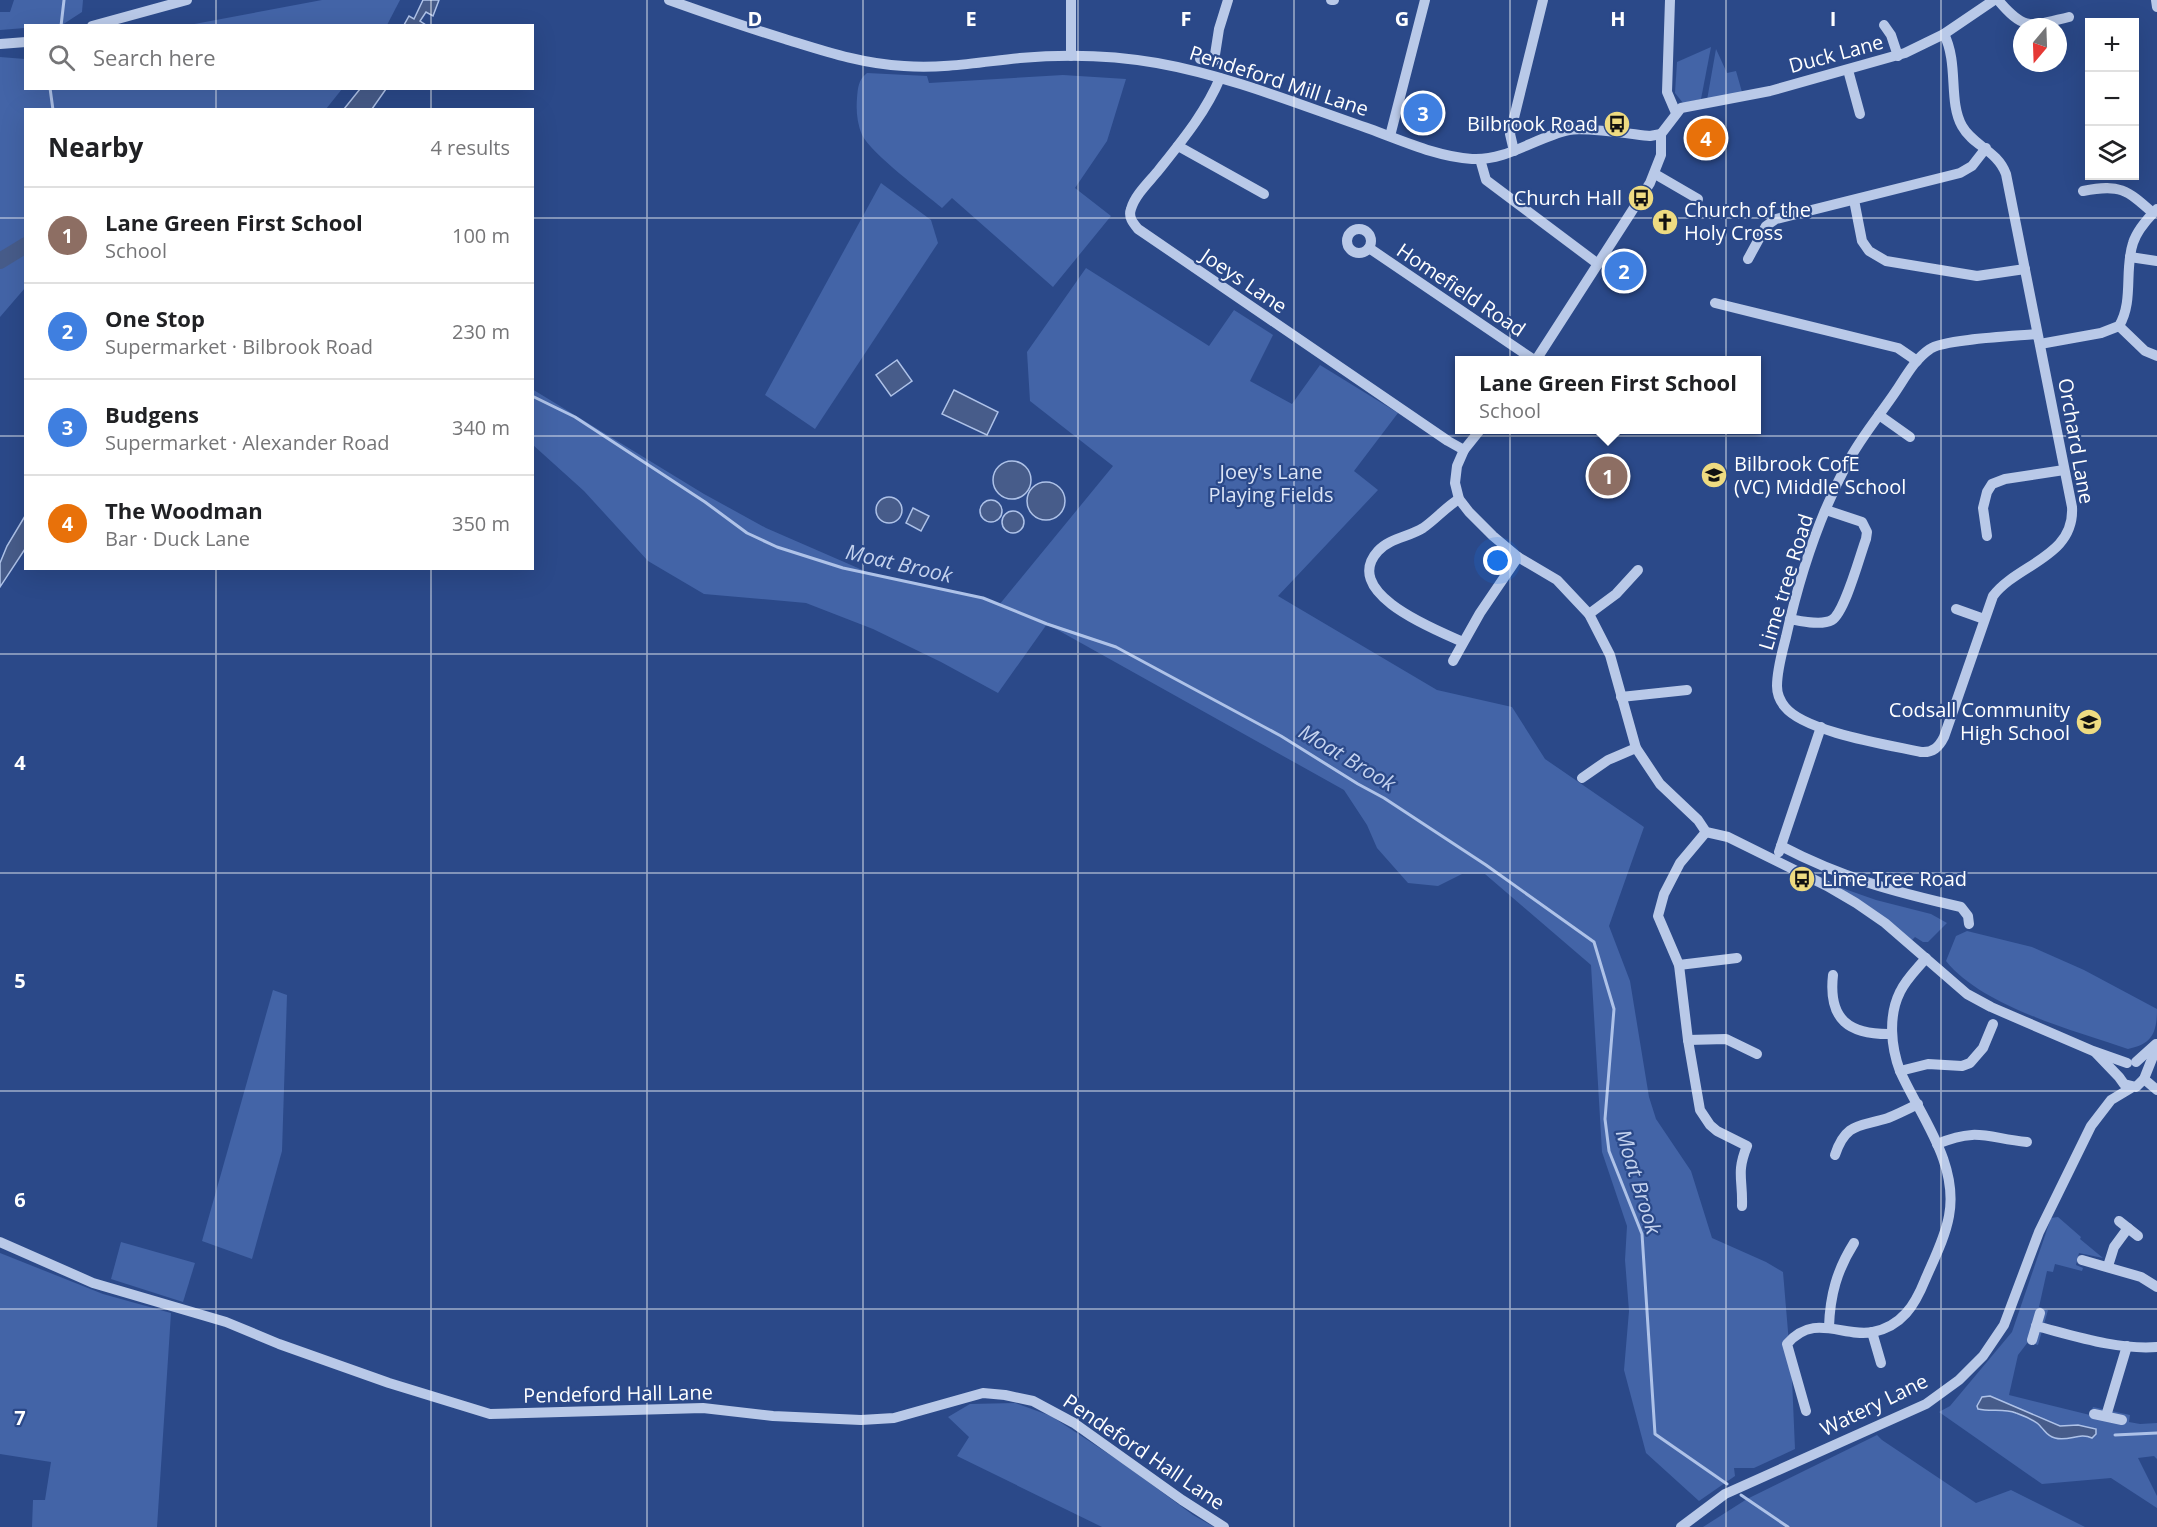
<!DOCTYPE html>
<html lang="en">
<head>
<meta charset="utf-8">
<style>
  :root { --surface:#fff; --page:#f6f6f6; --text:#202124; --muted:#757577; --line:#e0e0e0; --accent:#0f766e }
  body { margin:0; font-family:"Open Sans",sans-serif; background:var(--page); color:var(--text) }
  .controls { position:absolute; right:18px; top:18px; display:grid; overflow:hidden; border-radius:0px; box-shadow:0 6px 24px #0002 }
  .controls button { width:54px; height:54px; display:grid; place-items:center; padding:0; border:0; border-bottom:2px solid var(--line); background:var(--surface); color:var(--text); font:30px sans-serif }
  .compass { position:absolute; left:2013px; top:18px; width:54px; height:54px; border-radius:50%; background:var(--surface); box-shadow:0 6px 24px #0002; rotate:199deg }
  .you { position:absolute; left:1498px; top:561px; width:21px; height:21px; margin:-15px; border:4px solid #fff; border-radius:50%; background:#1a73e8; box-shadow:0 0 0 9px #1a73e833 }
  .badge { display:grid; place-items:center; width:39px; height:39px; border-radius:50%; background:var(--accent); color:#fff; font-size:20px; font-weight:700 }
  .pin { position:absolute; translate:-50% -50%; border:3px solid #fff; box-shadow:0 2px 6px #0006 }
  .popup { position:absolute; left:1455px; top:356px; width:306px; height:78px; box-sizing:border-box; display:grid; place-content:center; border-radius:0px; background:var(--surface); filter:drop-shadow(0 2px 4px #0005); font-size:20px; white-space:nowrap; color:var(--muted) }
  .popup b { font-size:22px; color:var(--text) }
  .popup::after { content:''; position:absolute; left:50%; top:100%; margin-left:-12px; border:12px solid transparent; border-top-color:var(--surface) }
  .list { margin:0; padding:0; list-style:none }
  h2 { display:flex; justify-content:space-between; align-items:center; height:78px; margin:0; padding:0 24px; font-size:26px }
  h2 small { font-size:20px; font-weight:400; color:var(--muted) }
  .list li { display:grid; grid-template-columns:39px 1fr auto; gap:18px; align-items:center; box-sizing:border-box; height:96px; padding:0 24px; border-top:2px solid var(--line) }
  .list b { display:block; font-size:22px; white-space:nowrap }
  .list p { margin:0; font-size:20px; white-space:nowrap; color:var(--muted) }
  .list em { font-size:20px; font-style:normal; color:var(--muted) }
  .icon { flex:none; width:33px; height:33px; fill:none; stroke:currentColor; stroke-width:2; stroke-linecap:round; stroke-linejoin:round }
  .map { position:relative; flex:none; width:2157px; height:1527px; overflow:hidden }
  .search { position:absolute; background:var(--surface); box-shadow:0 6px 24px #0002; left:24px; top:24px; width:510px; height:66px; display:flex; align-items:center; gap:15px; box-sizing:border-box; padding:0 21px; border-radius:0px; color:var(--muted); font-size:22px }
  .panel { position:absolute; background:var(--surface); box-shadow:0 6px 24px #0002; left:24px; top:108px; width:510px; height:462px; border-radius:0px }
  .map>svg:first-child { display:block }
  .green { fill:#4364a7 }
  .water { fill:#475c8a; stroke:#aec2e8; stroke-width:1.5 }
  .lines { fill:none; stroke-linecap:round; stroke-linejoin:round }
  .stream { stroke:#aec2e8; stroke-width:3 }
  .river { stroke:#475c8a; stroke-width:16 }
  .minor { stroke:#b9c9e8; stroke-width:10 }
  .grid { fill:none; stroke:#fff; stroke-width:1.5; stroke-opacity:0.55 }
  .labels { text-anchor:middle; stroke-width:4.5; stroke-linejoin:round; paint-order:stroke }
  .street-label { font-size:20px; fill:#fff; stroke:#2b4989 }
  .poi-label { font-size:20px; fill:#fff; stroke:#2b4989; text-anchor:end }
  .park-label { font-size:20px; fill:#dce5f7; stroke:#2b4989 }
  .water-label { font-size:21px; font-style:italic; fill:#c5d3ef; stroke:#2b4989 }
  .grid-label { font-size:20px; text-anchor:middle; font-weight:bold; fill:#fff; stroke:#2b4989; stroke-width:4.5; stroke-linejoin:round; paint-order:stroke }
</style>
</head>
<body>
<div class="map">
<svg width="2157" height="1527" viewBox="0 0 2157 1527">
  <rect width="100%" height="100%" fill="#2b4989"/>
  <!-- green -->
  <g class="green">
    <polygon points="14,0 83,0 82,12 62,25 26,26 25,28 0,30 0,12 10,12"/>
    <polygon points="322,0 400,0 387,25 189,25"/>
    <polygon points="1711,47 1701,99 1683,103 1675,93 1677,62"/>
    <polygon points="1716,49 1727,73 1736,71 1742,92 1707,100"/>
    <polygon points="0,57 25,59 26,88 342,89 326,109 26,110 25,288 0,317"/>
    <path d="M867 73 927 76 929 83 1063 75 1126 79 1107 141 1075 188 1111 216 1053 287 952 198 942 208C923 192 872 154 862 135 857 123 856 111 857 98 858 88 858 80 867 73Z"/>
    <polygon points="881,183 931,220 938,243 815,429 765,395"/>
    <polygon points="1086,268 1209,346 1234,310 1273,335 1250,381 1292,404 1320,365 1398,413 1354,471 1378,490 1278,596 1437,690 1512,707 1545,759 1644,827 1609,926 1630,981 1649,1097 1656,1119 1691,1171 1712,1238 1766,1262 1783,1272 1792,1379 1795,1449 1754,1468 1734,1468 1735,1476 1699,1501 1646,1453 1624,1370 1629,1311 1625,1260 1627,1226 1602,1152 1591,965 1485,874 1462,874 1438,886 1408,883 1377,848 1367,825 1344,790 1047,624 998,693 941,662 873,629 806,603 704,594 648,561 584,491 533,445 532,389 704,494 766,528 874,575 983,598 999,605 1113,466 1030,401 1027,352"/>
    <polygon points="1839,887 1876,900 1931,914 1947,923 1928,942 1923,942 1915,937 1912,940"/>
    <path d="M1967 931 2032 947 2084 970 2157 1009C2157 1033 2152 1044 2128 1049 2073 1030 1983 1007 1946 961L1956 936Z"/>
    <polygon points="273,990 287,995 282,1151 252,1259 202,1241"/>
    <polygon points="2058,1217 2081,1237 2080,1239 2103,1258 2079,1253 2076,1265 2083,1268 2082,1271 2055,1264 2053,1272 2047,1271 2039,1307 2048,1310 2038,1345 2028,1342 2018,1355 2009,1395 2090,1415 2093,1407 2130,1415 2129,1422 2140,1424 2157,1423 2157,1459 2154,1456 2138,1458 2157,1496 2157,1508 2111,1478 2042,1484 1939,1412 1950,1406 2012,1332 2051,1218"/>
    <polygon points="121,1242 195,1263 183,1302 111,1279"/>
    <polygon points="0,1253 103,1294 171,1313 157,1527 32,1527 33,1500 45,1500 51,1462 0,1454"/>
    <polygon points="1015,1403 1051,1416 1124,1464 1193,1515 1214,1527 1102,1527 957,1456 969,1437 948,1417 970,1404"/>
    <polygon points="1877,1435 1882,1440 1976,1503 2011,1490 2085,1527 1703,1527 1747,1499"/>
  </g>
  <!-- water -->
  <g class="water">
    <polygon points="423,0 439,0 433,16 426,12 420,21 426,25 404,25 409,16 414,19"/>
    <polygon points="360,89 386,89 372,109 344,109"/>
    <polygon points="897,360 912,381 891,396 876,375"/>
    <polygon points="954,390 998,412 987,435 942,414"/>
    <circle cx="1012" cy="480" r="19"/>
    <circle cx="1046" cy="501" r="19"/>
    <circle cx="889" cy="510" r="13"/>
    <circle cx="991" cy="511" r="11"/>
    <polygon points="913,508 929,516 921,531 906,523"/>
    <circle cx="1013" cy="522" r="11"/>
    <polygon points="25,516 25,549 0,587 0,563 7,546"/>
    <path d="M1990 1396 2060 1426 2078 1425 2096 1429V1434L2092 1438C2079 1432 2069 1442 2055 1438 2047 1436 2046 1432 2041 1427 2036 1420 2024 1416 2016 1413 2004 1408 1991 1412 1978 1409L1977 1406 1982 1397Z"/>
  </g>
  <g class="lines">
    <!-- stream -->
    <g class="stream">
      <polyline points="61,26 64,0"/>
      <polyline points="50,88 53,110"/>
      <polyline points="532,396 575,417 705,502 747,533 777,547 843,568 983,598 1047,624 1116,647 1281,736 1358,784 1384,798 1486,865 1594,942 1614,1009 1605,1119 1609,1151 1642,1234 1655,1434 1727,1484"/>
      <polyline points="2115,1435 2157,1433"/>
      <polyline points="1741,1495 1788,1527"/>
    </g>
    <!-- river -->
    <polyline class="river" points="0,261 26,245"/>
    <!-- minor -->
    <g class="minor">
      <path d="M669 0C708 14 746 27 785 39 824 51 862 64 904 66 943 69 981 62 1020 58 1065 54 1112 55 1157 63 1230 76 1300 105 1370 129 1403 141 1438 157 1472 159 1507 161 1536 137 1569 130 1586 127 1631 134 1650 136L1661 134"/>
      <polyline points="1331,0 1334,0"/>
      <polyline points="1670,0 1667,92 1676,113"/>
      <path d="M1998 0C2025 32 2031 26 2069 17"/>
      <polyline points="2156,0 2157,7"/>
      <polyline points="1884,25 1891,35 1898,56"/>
      <polyline points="92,26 187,0"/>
      <path d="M1944 34C1959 64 1948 101 1962 126 1973 146 1997 150 2006 174L2072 507C2075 557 2017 564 1993 596L1944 737C1939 747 1933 753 1921 752 1889 745 1805 732 1785 707 1780 701 1777 694 1777 686 1777 670 1782 653 1786 637 1799 578 1819 516 1848 462 1861 437 1880 415 1896 391 1906 376 1915 359 1930 349 1944 339 2016 336 2037 334"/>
      <polyline points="0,44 26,42"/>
      <polyline points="1071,56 1071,0"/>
      <polyline points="1200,59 1214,61 1219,29 1228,0"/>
      <polyline points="1848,70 1860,114"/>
      <path d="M1220 78C1206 112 1181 142 1158 171 1149 182 1135 195 1131 209 1128 217 1133 223 1138 229L1448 441 1464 450"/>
      <polyline points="1390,136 1425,0"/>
      <polyline points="1178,146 1264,194"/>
      <polyline points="1514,151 1510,134 1543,0"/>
      <polyline points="1480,159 1486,180 1598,264"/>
      <polyline points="1655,174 1698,199"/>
      <path d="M2083 191C2120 184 2126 189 2153 213"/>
      <polyline points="1854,200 1862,241 1869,251 1886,261 1977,276 2025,269"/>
      <circle cx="1359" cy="241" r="12"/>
      <polyline points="1369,248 1534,360"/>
      <polyline points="2130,257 2157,261"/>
      <polyline points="1748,259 1766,226 1776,219 1960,173 1972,166 1986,148"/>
      <polyline points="1715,303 1898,348 1917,361"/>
      <polyline points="2119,326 2145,351 2157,356"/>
      <path d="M2040 344 2101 333 2119 326C2134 301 2124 270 2133 243 2137 230 2147 219 2157 209"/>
      <polyline points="1536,360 1650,183 1661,155 1661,134 1681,108 1770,91 1905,53 1944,34 1994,0"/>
      <polyline points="1879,415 1910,437"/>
      <polyline points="1480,430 1464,450 1457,466 1455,483 1459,499 1469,512 1493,536 1518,557 1557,580 1589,614 1610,655 1636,748 1660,784 1698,820 1706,832 1728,837 1827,886 1856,903 1885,923 1967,994 1991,1007 2093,1051 2127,1063"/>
      <path d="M1459 499C1446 507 1436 519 1423 528 1409 537 1390 538 1378 551 1340 593 1436 630 1463 642"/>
      <polyline points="1987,536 1983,508 1987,492 1992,484 2005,479 2064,470"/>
      <polyline points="1956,609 1984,619"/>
      <polyline points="1589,614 1616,594 1638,570"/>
      <path d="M1790 619C1801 621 1821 626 1832 620 1845 612 1860 555 1866 539L1867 532 1862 522 1826 510"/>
      <polyline points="1453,661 1480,613 1518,557"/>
      <polyline points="1621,697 1687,690"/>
      <polyline points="1582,778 1608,760 1636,748"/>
      <path d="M1706 832 1680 863 1664 894 1658 916 1679 965 1688 1040 1700 1110 1710 1125 1717 1131 1747 1146C1736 1173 1743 1179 1742 1206"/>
      <path d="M1781 846C1842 878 1895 892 1961 907L1968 916 1969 924"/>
      <polyline points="1779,852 1821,727"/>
      <polyline points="1679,965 1737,958"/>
      <path d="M1833 975C1828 1020 1849 1035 1892 1034"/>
      <polyline points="1688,1040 1726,1039 1757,1054"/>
      <polyline points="2096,1053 2119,1077 2124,1084 2136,1087 2144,1079 2157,1046"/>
      <polyline points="2136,1062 2156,1044"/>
      <polyline points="1900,1071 1928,1064 1962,1066 1970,1063 1983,1048 1993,1024"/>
      <polyline points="2144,1079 2157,1090"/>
      <path d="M1937 1144C1978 1127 1987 1138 2027 1142"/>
      <path d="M1835 1155C1846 1122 1860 1127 1888 1118 1898 1114 1908 1109 1918 1104"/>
      <polyline points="2119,1221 2138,1236"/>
      <polyline points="0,1242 93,1283 226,1322 279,1344 389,1383 490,1414 703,1408 773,1416 861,1420 894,1418 983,1393 1005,1395 1033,1401 1074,1423 1182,1500 1224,1527"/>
      <polyline points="2082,1260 2141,1277 2157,1287"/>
      <polyline points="2108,1266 2114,1247 2128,1228"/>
      <path d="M2036 1326C2075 1336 2117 1350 2157 1347"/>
      <path d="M1829 1327C1830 1295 1837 1270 1854 1243"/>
      <polyline points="1872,1332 1881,1363"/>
      <polyline points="2032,1340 2040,1313"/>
      <path d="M1806 1411 1787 1344C1814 1312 1843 1338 1873 1332 1902 1326 1915 1305 1925 1280 1934 1259 1945 1238 1949 1216 1959 1163 1920 1116 1900 1071 1891 1047 1888 1016 1900 992 1906 979 1917 969 1926 958"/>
      <polyline points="2094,1414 2122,1420"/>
      <polyline points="2106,1416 2127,1346"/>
      <polyline points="1681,1527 1725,1494 1926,1404 1959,1380 1983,1356 2004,1325 2039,1232 2091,1126 2111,1100 2131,1088"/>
    </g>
  </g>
  <!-- grid -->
  <path class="grid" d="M216 0V26M431 0V26M647 0V1527M863 0V1527M1078 0V1527M1294 0V1527M1510 0V1527M1726 0V1527M1941 0V1527M216 88V110M431 88V110M0 218H26M532 218H2157M0 436H26M532 436H2157M216 568V1527M431 568V1527M0 654H2157M0 873H2157M0 1091H2157M0 1309H2157"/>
  <!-- icons -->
  <defs>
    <symbol id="bus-disc" viewBox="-11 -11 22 22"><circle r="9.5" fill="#eedb81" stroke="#2b4989"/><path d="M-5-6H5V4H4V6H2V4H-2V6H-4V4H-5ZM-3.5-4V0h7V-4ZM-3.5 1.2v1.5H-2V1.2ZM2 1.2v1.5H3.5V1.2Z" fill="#111"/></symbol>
    <symbol id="church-disc" viewBox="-11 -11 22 22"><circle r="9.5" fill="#eedb81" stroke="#2b4989"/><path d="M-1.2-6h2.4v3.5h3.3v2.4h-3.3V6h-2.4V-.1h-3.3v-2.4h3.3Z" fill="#111"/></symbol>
    <symbol id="school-disc" viewBox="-11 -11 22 22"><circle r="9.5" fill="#eedb81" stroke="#2b4989"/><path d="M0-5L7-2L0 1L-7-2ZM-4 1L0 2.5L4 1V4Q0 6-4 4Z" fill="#111"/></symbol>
  </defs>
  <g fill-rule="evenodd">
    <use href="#bus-disc" x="1602" y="109" width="30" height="30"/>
    <use href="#bus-disc" x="1626" y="183" width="30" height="30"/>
    <use href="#church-disc" x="1650" y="207" width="30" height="30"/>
    <use href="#school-disc" x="1699" y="460" width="30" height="30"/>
    <use href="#school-disc" x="2074" y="707" width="30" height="30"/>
    <use href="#bus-disc" x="1787" y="864" width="30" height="30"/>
  </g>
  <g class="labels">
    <!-- street labels -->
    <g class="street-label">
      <text transform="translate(1836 54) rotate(-15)" y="7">Duck Lane</text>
      <text transform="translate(1279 81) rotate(18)" y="7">Pendeford Mill Lane</text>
      <text transform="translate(1244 281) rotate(34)" y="7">Joeys Lane</text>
      <text transform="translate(1461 290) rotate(34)" y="7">Homefield Road</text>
      <text transform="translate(2076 441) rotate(80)" y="7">Orchard Lane</text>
      <text transform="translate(1786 582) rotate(-73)" y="7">Lime tree Road</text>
      <text transform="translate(618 1394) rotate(-1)" y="7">Pendeford Hall Lane</text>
      <text transform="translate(1874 1405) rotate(-26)" y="7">Watery Lane</text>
      <text transform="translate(1144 1452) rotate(34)" y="7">Pendeford Hall Lane</text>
    </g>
    <!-- poi labels -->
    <g class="poi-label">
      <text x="1598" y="131">Bilbrook Road</text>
      <text x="1622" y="205">Church Hall</text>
      <text x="1684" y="217" text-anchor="start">Church of the<tspan x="1684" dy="23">Holy Cross</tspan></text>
      <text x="1734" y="471" text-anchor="start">Bilbrook CofE<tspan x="1734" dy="23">(VC) Middle School</tspan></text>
      <text x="2070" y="717">Codsall Community<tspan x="2070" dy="23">High School</tspan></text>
      <text x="1822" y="886" text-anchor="start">Lime Tree Road</text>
    </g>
    <!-- park labels -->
    <g class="park-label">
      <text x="1271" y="479">Joey's Lane<tspan x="1271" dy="23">Playing Fields</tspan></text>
    </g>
    <!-- water labels -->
    <g class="water-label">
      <text transform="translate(899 564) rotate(13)" y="7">Moat Brook</text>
      <text transform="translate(1347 758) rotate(31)" y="7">Moat Brook</text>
      <text transform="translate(1638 1182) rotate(73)" y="7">Moat Brook</text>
    </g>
  </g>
  <g class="grid-label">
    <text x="755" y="26">D</text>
    <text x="971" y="26">E</text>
    <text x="1186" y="26">F</text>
    <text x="1402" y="26">G</text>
    <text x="1618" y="26">H</text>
    <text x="1833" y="26">I</text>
    <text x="20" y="770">4</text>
    <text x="20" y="988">5</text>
    <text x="20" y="1207">6</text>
    <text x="20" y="1425">7</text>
  </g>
</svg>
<div class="controls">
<button>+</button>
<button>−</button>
<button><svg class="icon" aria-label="layers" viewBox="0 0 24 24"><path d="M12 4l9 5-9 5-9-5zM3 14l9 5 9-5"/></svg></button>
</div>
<svg class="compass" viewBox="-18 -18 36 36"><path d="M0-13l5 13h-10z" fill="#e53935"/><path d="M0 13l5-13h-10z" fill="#757577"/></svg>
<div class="you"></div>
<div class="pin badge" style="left:1608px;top:476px;background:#8d6e63">1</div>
<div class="popup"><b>Lane Green First School</b>School</div>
<div class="pin badge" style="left:1624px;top:271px;background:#3f7fe0">2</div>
<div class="pin badge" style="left:1423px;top:113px;background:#3f7fe0">3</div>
<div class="pin badge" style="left:1706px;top:138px;background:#e8710a">4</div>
<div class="search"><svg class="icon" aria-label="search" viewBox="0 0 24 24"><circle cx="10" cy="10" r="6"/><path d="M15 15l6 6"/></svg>Search here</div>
<section class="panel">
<h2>Nearby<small>4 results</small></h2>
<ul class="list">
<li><span class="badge" style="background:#8d6e63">1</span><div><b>Lane Green First School</b><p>School</p></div><em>100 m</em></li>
<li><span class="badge" style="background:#3f7fe0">2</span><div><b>One Stop</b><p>Supermarket · Bilbrook Road</p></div><em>230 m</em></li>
<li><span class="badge" style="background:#3f7fe0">3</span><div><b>Budgens</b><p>Supermarket · Alexander Road</p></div><em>340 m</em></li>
<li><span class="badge" style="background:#e8710a">4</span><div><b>The Woodman</b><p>Bar · Duck Lane</p></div><em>350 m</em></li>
</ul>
</section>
</div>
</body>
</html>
